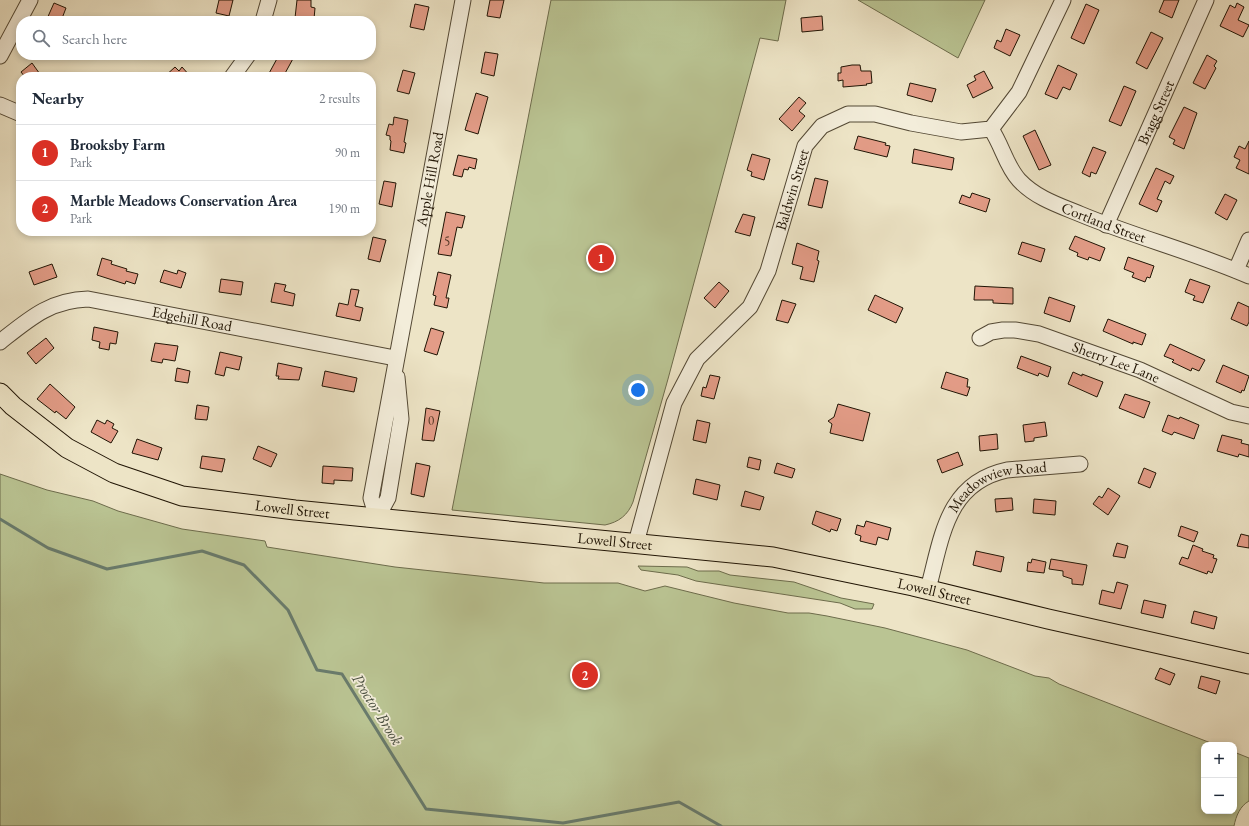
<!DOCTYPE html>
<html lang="en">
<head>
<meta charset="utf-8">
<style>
  :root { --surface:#fff; --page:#f2f2f3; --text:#1f2937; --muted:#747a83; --line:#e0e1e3; --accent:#d93025 }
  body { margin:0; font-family:"EB Garamond",serif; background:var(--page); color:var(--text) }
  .controls { position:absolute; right:12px; bottom:12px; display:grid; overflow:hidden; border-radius:8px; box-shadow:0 2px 6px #0003 }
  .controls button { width:36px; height:36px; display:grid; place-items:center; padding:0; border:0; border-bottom:1px solid var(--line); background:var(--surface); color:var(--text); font:20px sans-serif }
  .you { position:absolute; left:638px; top:390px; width:14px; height:14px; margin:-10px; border:3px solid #fff; border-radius:50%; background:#1a73e8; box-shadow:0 0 0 6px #1a73e833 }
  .badge { display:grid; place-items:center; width:26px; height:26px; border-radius:50%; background:var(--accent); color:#fff; font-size:13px; font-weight:700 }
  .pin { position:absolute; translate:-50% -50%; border:2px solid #fff; box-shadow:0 1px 4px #0006 }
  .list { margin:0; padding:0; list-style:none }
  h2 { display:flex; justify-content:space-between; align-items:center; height:52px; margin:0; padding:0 16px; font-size:17px }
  h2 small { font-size:13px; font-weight:400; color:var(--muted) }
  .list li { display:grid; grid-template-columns:26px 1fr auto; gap:12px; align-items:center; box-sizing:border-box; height:56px; padding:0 16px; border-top:1px solid var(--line) }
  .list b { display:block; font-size:15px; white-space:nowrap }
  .list p { margin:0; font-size:13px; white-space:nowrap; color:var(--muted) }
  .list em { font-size:13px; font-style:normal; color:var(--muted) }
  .icon { flex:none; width:22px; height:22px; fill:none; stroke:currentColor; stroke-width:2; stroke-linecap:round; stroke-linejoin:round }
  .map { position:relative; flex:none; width:1249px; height:826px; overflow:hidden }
  .search { position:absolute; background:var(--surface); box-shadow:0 2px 6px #0003; left:16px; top:16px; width:360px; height:44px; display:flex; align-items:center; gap:10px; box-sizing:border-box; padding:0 14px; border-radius:16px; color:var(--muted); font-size:15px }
  .panel { position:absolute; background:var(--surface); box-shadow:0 2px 6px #0003; left:16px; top:72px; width:360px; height:164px; border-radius:16px }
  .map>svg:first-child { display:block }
  .green { fill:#bac493; stroke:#6d6c4c }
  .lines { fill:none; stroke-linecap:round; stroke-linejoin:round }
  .stream { stroke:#697b6c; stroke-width:3 }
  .building { fill:#e39c87; stroke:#201404 }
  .minor-casing { stroke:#534834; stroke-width:17 }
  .major-casing { stroke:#201404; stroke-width:21 }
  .minor { stroke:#f3edda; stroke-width:15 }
  .major { stroke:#ede4c6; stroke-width:19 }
  .labels { text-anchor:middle; stroke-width:3.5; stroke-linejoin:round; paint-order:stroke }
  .number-label { font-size:13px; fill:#513625 }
  .street-label { font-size:15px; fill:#201404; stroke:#f3edda }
  .water-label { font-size:16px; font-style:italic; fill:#4a5041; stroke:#f3edda }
</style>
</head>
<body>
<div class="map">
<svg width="1249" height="826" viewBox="0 0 1249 826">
  <rect width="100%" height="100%" fill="#ede4c6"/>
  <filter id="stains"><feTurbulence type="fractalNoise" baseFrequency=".005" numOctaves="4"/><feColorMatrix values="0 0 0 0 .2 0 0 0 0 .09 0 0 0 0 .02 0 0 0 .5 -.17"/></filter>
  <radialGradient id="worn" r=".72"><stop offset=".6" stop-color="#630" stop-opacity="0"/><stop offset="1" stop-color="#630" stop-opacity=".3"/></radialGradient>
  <!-- green -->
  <g class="green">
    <path d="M551 0H786L778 41 760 38 668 379 633 502C628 515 619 522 605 525L452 510Z"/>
    <polygon points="858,0 985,0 958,58"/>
    <path d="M0 474 47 490 93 501 118 511 182 529 265 541 267 547 395 567 544 583H618L645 591 665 586 734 603 788 613H809L827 616 885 628 967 650 1035 676 1049 678 1059 684 1216 745H1204V811H1234V752L1249 758V801C1240 806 1236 816 1234 826H0Z"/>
    <polygon points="638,566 687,567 698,571 719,571 730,575 794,582 841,598 874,604 872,609 855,609 840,603 696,581 678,575 641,570"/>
  </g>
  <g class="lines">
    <!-- stream -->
    <polyline class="stream" points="0,519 48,548 107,569 202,551 244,565 288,610 317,670 342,674 426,809 563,823 679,802 721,826"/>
  </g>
  <!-- building -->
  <g class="building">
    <polygon points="219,0 233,0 229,16 216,13"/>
    <polygon points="297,0 311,0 311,7 315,8 314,19 295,18"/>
    <polygon points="490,0 504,0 500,18 487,16"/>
    <polygon points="1164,0 1179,0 1172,18 1159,12"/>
    <polygon points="54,3 66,8 61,21 46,21"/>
    <polygon points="1237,3 1244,7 1238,20 1249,25 1243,37 1220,26 1230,5 1235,8"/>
    <polygon points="415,4 429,7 424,30 410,27"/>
    <polygon points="1086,4 1099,10 1084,44 1071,38"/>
    <polygon points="822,16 823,30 802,32 801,18"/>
    <polygon points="1006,29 1020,35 1010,56 994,48 997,40 1001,42"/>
    <polygon points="1151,32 1163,38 1147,69 1136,63"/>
    <polygon points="485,52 498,54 494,76 481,73"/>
    <polygon points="279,55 295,55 283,77 267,77"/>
    <polygon points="1207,55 1217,61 1214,66 1216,68 1205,89 1193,83"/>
    <polygon points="32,63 42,77 25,77 21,72"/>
    <polygon points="852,65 860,65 861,71 871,71 872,83 866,84 867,85 843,87 843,80 838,81 838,73 841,73 841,67"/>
    <polygon points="1058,65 1077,74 1070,90 1063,87 1057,99 1045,94"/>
    <polygon points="175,67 179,71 182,67 191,77 164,77"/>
    <polygon points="403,70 415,73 409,94 397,91"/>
    <polygon points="984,71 993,88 973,98 967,85 976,80 974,76"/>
    <polygon points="910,83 936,89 932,102 907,95"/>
    <polygon points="1124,86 1136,91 1121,126 1109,121"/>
    <polygon points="476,93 488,97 478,134 465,130"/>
    <polygon points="799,97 806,103 799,111 805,116 792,131 779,119"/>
    <polygon points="1184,107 1197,113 1184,149 1173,144 1175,140 1169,137"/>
    <polygon points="394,117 408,120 404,142 406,143 404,153 390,150 391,141 390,140 390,136 386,135 389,124 393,125"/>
    <polygon points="1035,130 1051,165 1039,170 1023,136"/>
    <polygon points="858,136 886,143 885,145 890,146 887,157 854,149"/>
    <polygon points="1249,141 1249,174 1236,168 1240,160 1234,157 1239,146 1245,149"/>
    <polygon points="1093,147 1106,152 1096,174 1091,172 1090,177 1082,173"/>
    <polygon points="914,149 954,158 952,170 912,163"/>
    <polygon points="752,154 770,159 764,180 751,176 752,172 747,170"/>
    <polygon points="458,155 477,159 475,169 469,167 468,170 464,169 462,177 453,175"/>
    <polygon points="1156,168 1174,176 1170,184 1165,181 1157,199 1162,201 1157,212 1139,204"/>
    <polygon points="815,178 828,181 822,208 808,205"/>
    <polygon points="384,181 396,183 392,207 379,204"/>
    <polygon points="972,193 990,199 986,212 959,203 962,195 970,198"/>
    <polygon points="1225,194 1237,200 1227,220 1215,213"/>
    <polygon points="446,212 465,216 462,228 457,227 451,256 438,254"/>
    <polygon points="743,214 755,217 750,236 735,232"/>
    <polygon points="1075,236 1105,248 1100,261 1089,257 1088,260 1077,256 1078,253 1069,249"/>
    <polygon points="373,237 386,240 380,262 368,259"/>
    <polygon points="1022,242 1045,249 1041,262 1018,254"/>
    <polygon points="797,243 819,251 817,260 819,261 814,282 800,279 803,267 792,264"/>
    <polygon points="1128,257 1154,266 1150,278 1147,277 1145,282 1132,277 1134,273 1124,269"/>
    <polygon points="102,258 112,261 111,264 127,269 126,271 138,274 135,284 126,281 125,284 97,275"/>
    <polygon points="52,264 57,277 34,285 29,272"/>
    <polygon points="164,270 177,274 178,270 186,273 181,288 160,282"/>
    <polygon points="438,272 451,275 446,298 449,298 447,308 434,305 436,296 433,295"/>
    <polygon points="221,279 243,282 241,295 219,292"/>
    <polygon points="1190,279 1210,286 1203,303 1193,300 1195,296 1185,292"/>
    <polygon points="719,282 729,291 715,308 704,298"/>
    <polygon points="275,283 286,285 284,291 295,294 293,306 271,302"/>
    <polygon points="975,286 1013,288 1013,304 993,303 993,300 974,300"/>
    <polygon points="351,289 359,290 355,306 363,308 360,321 336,316 339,303 348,305"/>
    <polygon points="875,295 903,308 896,323 868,310"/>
    <polygon points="1049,297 1075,306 1070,322 1044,313"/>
    <polygon points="782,300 796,304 788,323 776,320"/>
    <polygon points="1238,302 1249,307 1249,322 1247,326 1231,319"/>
    <polygon points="1108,319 1146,334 1142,345 1133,342 1133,344 1103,331"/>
    <polygon points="94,327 118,332 116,344 110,343 109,350 99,348 100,342 92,340"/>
    <polygon points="431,328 444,332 437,355 424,351"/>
    <polygon points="46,338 54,348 36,364 27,353"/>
    <polygon points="155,343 178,346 175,361 163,359 162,363 151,361"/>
    <polygon points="1170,344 1205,360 1199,371 1192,368 1191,371 1172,362 1174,360 1164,356"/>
    <polygon points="220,352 242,357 239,370 226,367 224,376 215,374"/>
    <polygon points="1021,356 1051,367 1048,377 1039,373 1038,376 1017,368"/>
    <polygon points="278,363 302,368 299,380 278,379 279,376 276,376"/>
    <polygon points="1223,365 1249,376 1244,391 1242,390 1241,393 1216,382"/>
    <polygon points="177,368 190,371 188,383 175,381"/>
    <polygon points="325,371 357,378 354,392 322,386"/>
    <polygon points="946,372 968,379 967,387 970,387 967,396 941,388"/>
    <polygon points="1073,372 1082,376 1082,374 1103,382 1097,397 1068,384"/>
    <polygon points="710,375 720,377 714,399 701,396 703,387 706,388"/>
    <polygon points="50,384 75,407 66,419 56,411 55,413 37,399"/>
    <polygon points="1125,394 1150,402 1144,418 1119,408"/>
    <polygon points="838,404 870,413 863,441 830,433 832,424 828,421 834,417"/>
    <polygon points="197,405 209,407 207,420 195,419"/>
    <polygon points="426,408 440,411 434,441 422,440"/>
    <polygon points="1168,415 1179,419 1180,417 1199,425 1194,439 1174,432 1172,435 1162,431"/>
    <polygon points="97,420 105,424 107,420 114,424 112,428 118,431 111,443 91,432"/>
    <polygon points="697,420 710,423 706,443 693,440"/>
    <polygon points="1045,422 1047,436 1034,438 1034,441 1025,442 1023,425"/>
    <polygon points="997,434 998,449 980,451 979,436"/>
    <polygon points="1222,435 1242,440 1241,443 1249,445 1249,457 1239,454 1238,457 1217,451"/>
    <polygon points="137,439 162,448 158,460 132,453"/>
    <polygon points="258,446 277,454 271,467 253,459"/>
    <polygon points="958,452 963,465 942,473 937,460"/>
    <polygon points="202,456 225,459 222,472 200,468"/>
    <polygon points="749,457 761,460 759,470 747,467"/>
    <polygon points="416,463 430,466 424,497 411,494"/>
    <polygon points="777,463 795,469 792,478 774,473"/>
    <polygon points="323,466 353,468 352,481 334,480 334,484 322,483"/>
    <polygon points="1144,468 1156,473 1150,488 1138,483"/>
    <polygon points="696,479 720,485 717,500 693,494"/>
    <polygon points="1108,488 1120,496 1108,515 1093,504 1099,496 1102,498"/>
    <polygon points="745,491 764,497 760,510 741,506"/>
    <polygon points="1012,498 1013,510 996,512 995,499"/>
    <polygon points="1034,499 1056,501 1055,515 1033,513"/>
    <polygon points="816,511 841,519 837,531 831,529 830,532 812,524"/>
    <polygon points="866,521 891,528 888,540 878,537 876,545 860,541 861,536 855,534 857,525 864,527"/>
    <polygon points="1181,526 1198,532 1194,542 1178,536"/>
    <polygon points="1241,534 1249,536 1249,548 1237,546"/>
    <polygon points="1117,543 1128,546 1125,558 1113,556"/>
    <polygon points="1193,545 1203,549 1202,551 1214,555 1213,558 1217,559 1212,573 1208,571 1207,574 1179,564 1182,557 1188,559"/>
    <polygon points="976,551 1004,557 1001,572 973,565"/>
    <polygon points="1032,559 1046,562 1044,573 1027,571 1028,562 1031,563"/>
    <polygon points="1051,559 1087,565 1083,585 1072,584 1072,579 1063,576 1063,571 1049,569"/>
    <polygon points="1117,582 1128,585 1121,609 1099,604 1102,590 1114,593"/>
    <polygon points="1144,600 1166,605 1163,618 1141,613"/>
    <polygon points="1194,611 1217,617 1214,629 1191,623"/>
    <polygon points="1160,668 1175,674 1170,685 1155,679"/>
    <polygon points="1201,676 1220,681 1216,694 1198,688"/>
  </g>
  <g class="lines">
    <defs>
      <g id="minor">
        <polyline points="263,21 269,0"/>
        <polyline points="0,56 30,0"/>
        <polyline points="232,77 248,55"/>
        <polyline points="0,105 21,114"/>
        <path id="s1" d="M991 129C1002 145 1006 166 1019 180 1036 198 1058 205 1080 214 1135 237 1194 252 1249 276"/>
        <path id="s2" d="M1106 225 1206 0"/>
        <polyline points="1236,270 1249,240"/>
        <path id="s3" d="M980 338 991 332 1003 330H1015L1039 334 1140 370 1231 412 1249 416"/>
        <path id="s4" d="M0 342C29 319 50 300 88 299L395 358"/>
        <path id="s5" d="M377 518 371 498 463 0"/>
        <polyline points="377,518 388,498 401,419 397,377"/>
        <path id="s6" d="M636 543 674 403 697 359 750 307 768 271 805 146 822 126 848 114H875L911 123 961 132 991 129 1019 92 1063 0"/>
        <path id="s7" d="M928 589C942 538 946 483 1007 470L1080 464"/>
      </g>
      <g id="major">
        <path id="s8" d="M0 393 13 406 67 448 114 473 182 496 295 510 773 557 913 586 1048 619 1249 664"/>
      </g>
    </defs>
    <!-- minor casing -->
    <use href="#minor" class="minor-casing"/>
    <!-- major casing -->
    <use href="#major" class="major-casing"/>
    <!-- minor -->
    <use href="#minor" class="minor"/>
    <!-- major -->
    <use href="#major" class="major"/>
  </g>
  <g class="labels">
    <!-- number labels -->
    <g class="number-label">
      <text x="447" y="246">5</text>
      <text x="431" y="425">0</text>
    </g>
    <!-- street labels -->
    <g class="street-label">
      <text dy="5" stroke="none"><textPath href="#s2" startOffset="123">Bragg Street</textPath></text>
      <text dy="5" stroke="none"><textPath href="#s5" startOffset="345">Apple Hill Road</textPath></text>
      <text dy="5" stroke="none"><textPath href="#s6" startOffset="394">Baldwin Street</textPath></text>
      <text dy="5" stroke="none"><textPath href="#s1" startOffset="154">Cortland Street</textPath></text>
      <text dy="5" stroke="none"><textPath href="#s4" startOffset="206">Edgehill Road</textPath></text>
      <text dy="5" stroke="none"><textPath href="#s3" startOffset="143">Sherry Lee Lane</textPath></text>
      <text dy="5" stroke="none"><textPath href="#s7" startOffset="137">Meadowview Road</textPath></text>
      <text dy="5" stroke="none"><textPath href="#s8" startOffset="323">Lowell Street</textPath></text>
      <text dy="5" stroke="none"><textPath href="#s8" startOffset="647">Lowell Street</textPath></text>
      <text dy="5" stroke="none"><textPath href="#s8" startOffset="971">Lowell Street</textPath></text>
    </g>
    <!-- water labels -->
    <g class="water-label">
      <text transform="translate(378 709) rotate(58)" y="6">Proctor Brook</text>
    </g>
  </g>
  <rect width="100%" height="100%" filter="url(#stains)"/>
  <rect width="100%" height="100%" fill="url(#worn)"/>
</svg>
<div class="controls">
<button>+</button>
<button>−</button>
</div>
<div class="you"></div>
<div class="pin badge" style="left:601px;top:258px">1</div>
<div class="pin badge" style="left:585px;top:675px">2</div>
<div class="search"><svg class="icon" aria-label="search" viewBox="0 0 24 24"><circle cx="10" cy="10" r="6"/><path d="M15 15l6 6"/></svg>Search here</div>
<section class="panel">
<h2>Nearby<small>2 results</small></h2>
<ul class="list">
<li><span class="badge">1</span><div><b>Brooksby Farm</b><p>Park</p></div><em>90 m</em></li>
<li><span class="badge">2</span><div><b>Marble Meadows Conservation Area</b><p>Park</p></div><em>190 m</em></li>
</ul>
</section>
</div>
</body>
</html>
